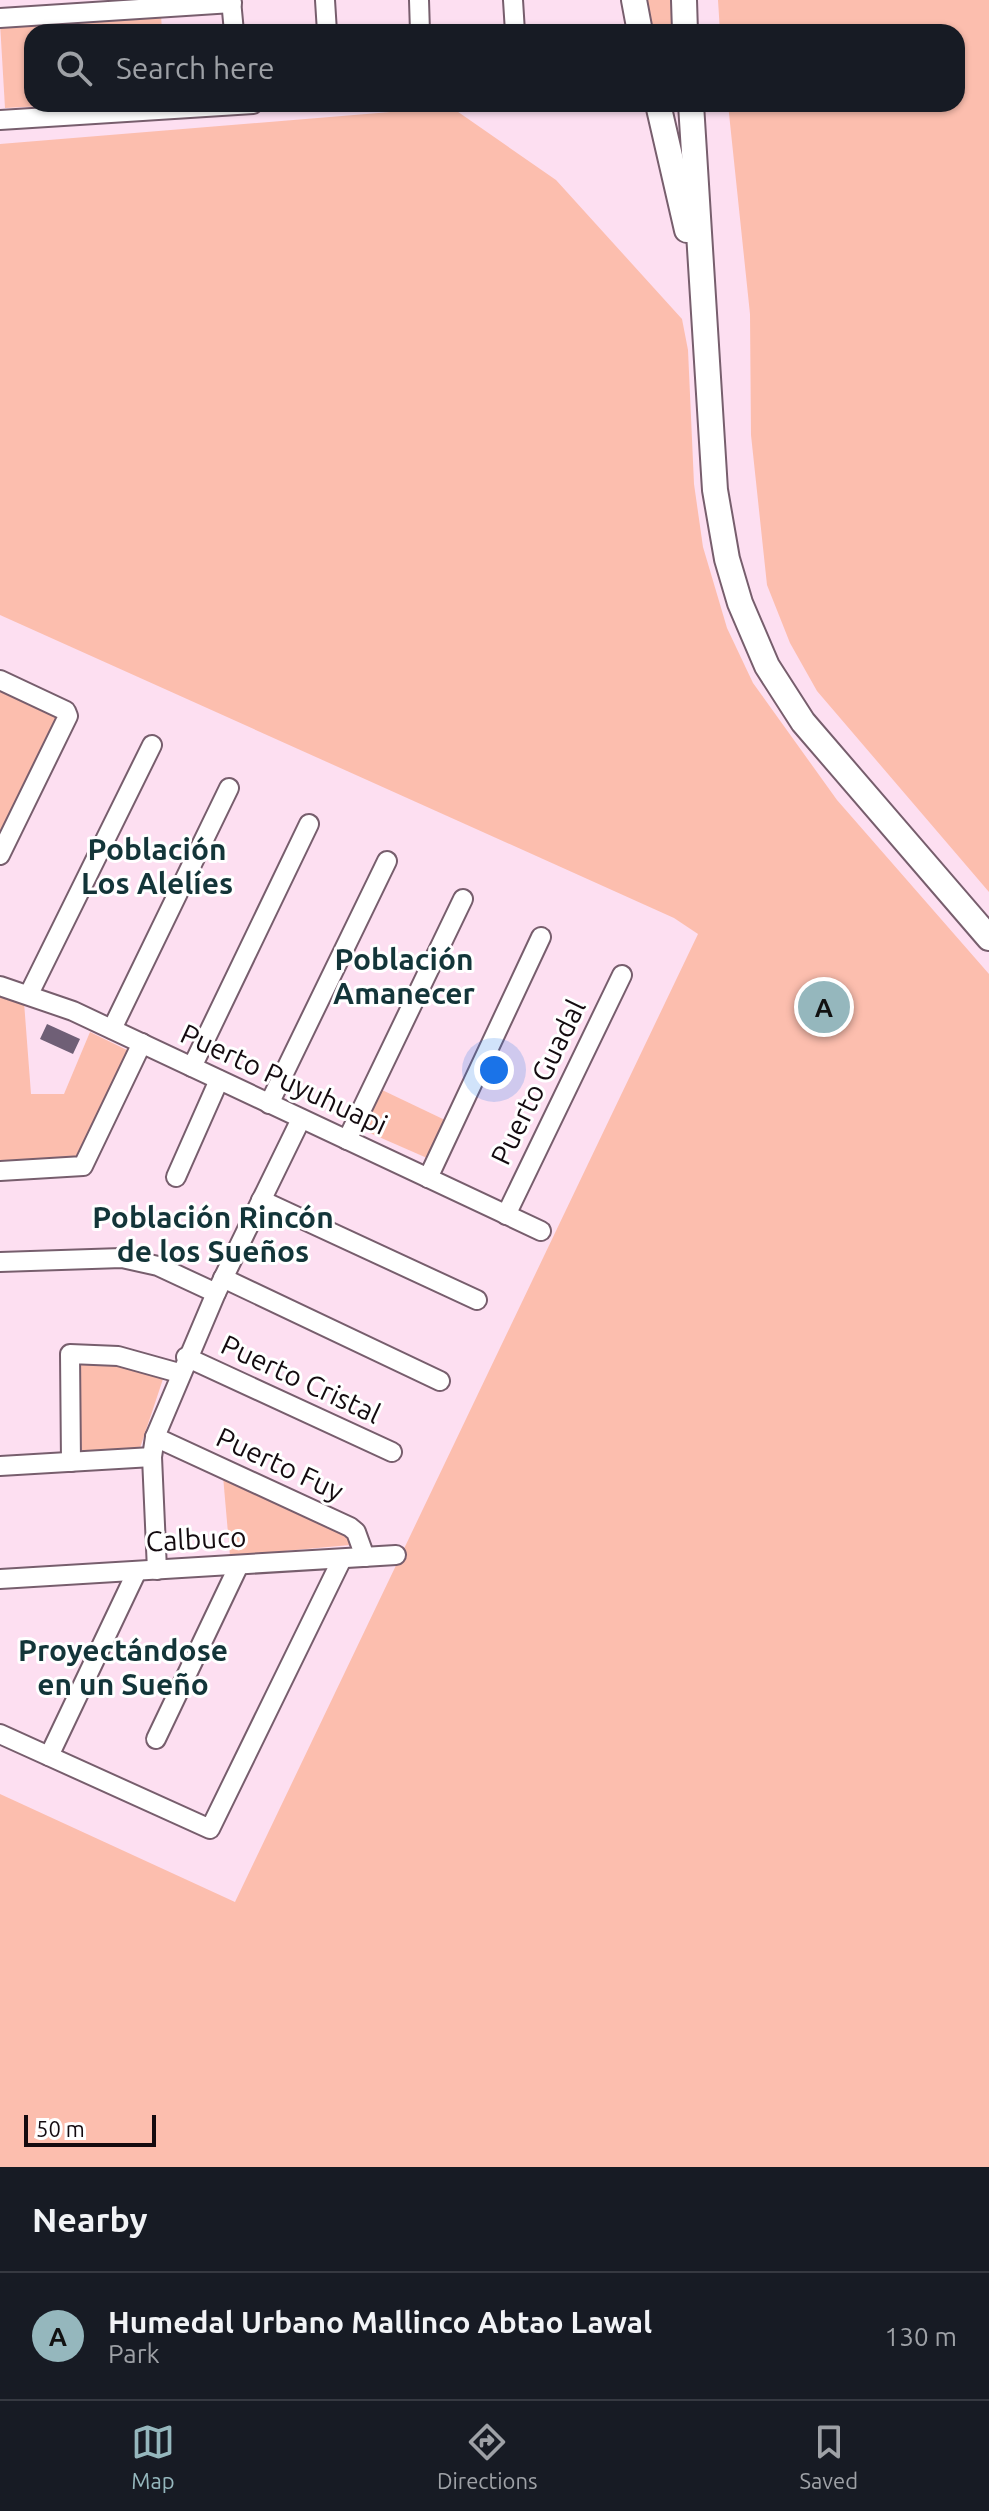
<!DOCTYPE html>
<html lang="en">
<head>
<meta charset="utf-8">
<style>
  :root { --surface:#171b24; --page:#20242c; --text:#f1f3f6; --muted:#9ea1a6; --line:#363941; --accent:#95b7bd }
  body { margin:0; font-family:Ubuntu,sans-serif; background:var(--page); color:var(--text) }
  .scale { position:absolute; left:24px; bottom:20px; width:132px; box-sizing:border-box; padding-left:8px; border:4px solid #140b10; border-top:0; font-size:22px; line-height:28px; white-space:nowrap; color:#140b10; -webkit-text-stroke:6px #fff; paint-order:stroke }
  .you { position:absolute; left:494px; top:1070px; width:28px; height:28px; margin:-20px; border:6px solid #fff; border-radius:50%; background:#1a73e8; box-shadow:0 0 0 12px #1a73e833 }
  .badge { display:grid; place-items:center; width:52px; height:52px; border-radius:50%; background:var(--accent); color:#111; font-size:26px; font-weight:700 }
  .pin { position:absolute; translate:-50% -50%; border:4px solid #fff; box-shadow:0 2px 8px #0006 }
  .list { margin:0; padding:0; list-style:none }
  h2 { display:flex; justify-content:space-between; align-items:center; height:104px; margin:0; padding:0 32px; font-size:34px }
  h2 small { font-size:26px; font-weight:400; color:var(--muted) }
  .list li { display:grid; grid-template-columns:52px 1fr auto; gap:24px; align-items:center; box-sizing:border-box; height:128px; padding:0 32px; border-top:2px solid var(--line) }
  .list b { display:block; font-size:30px; white-space:nowrap }
  .list p { margin:0; font-size:26px; white-space:nowrap; color:var(--muted) }
  .list em { font-size:26px; font-style:normal; color:var(--muted) }
  .icon { flex:none; width:44px; height:44px; fill:none; stroke:currentColor; stroke-width:2; stroke-linecap:round; stroke-linejoin:round }
  .map { position:relative; flex:none; width:989px; height:2167px; overflow:hidden }
  .search { position:absolute; background:var(--surface); box-shadow:0 2px 6px #0004; left:24px; right:24px; top:24px; height:88px; display:flex; align-items:center; gap:20px; box-sizing:border-box; padding:0 28px; border-radius:24px; color:var(--muted); font-size:30px }
  .sheet { height:232px; background:var(--surface) }
  nav { display:flex; justify-content:space-around; align-items:center; box-sizing:border-box; height:112px; border-top:2px solid var(--line); background:var(--surface); font-size:22px; color:var(--muted) }
  nav a { display:grid; justify-items:center; gap:4px }
  nav .on { color:var(--accent) }
  .map>svg:first-child { display:block }
  .green { fill:#fcbeae }
  .building { fill:#6f5f76 }
  .lines { fill:none; stroke-linecap:round; stroke-linejoin:round }
  .minor-casing { stroke:#775e6d; stroke-width:22 }
  .major-casing { stroke:#775e6d; stroke-width:28 }
  .minor { stroke:#fff; stroke-width:18 }
  .major { stroke:#fff; stroke-width:24 }
  .labels { text-anchor:middle; stroke-width:6; stroke-linejoin:round; paint-order:stroke }
  .street-label { font-size:28px; fill:#140b10; stroke:#fff }
  .neighbourhood-label { font-size:30px; font-weight:bold; fill:#133539; stroke:#fff }
</style>
</head>
<body>
<div class="map">
<svg width="989" height="2167" viewBox="0 0 989 2167">
  <rect width="100%" height="100%" fill="#fddff1"/>
  <!-- green -->
  <g class="green">
    <polygon points="640,0 673,0 675,32 647,32"/>
    <polygon points="718,0 989,0 989,892 817,691 790,643 767,585 751,435 750,314 728,104 957,104 957,32 720,32"/>
    <polygon points="161,14 162,32 32,32 32,104 81,104 5,108 0,23"/>
    <polygon points="451,107 556,180 682,319 688,350 694,484 703,547 727,628 753,683 837,800 989,974 989,2167 0,2167 0,1794 235,1902 698,934 674,918 0,615 0,144"/>
    <polygon points="0,685 59,717 0,842"/>
    <polygon points="0,995 24,1002 31,1094 64,1094 90,1032 127,1050 79,1161 0,1166"/>
    <polygon points="380,1089 445,1120 427,1158 363,1130"/>
    <polygon points="81,1357 164,1376 139,1451 79,1454 75,1362"/>
    <polygon points="223,1476 340,1528 353,1540 350,1545 230,1556"/>
  </g>
  <!-- building -->
  <polygon class="building" points="47,1024 80,1039 73,1054 40,1039"/>
  <g class="lines">
    <defs>
      <g id="minor">
        <polyline points="231,0 234,32"/>
        <polyline points="325,0 327,32"/>
        <polyline points="419,0 420,32"/>
        <polyline points="513,0 515,32"/>
        <polyline points="0,18 232,3"/>
        <polyline points="0,120 253,104"/>
        <polyline points="0,680 66,711 68,716 0,855"/>
        <polyline points="0,986 73,1011 541,1231"/>
        <polyline points="29,994 152,745"/>
        <polyline points="112,1029 229,788"/>
        <polyline points="192,1067 309,824"/>
        <polyline points="269,1104 387,861"/>
        <polyline points="347,1140 463,899"/>
        <polyline points="0,1171 83,1166 142,1043"/>
        <polyline points="176,1177 219,1080"/>
        <polyline points="428,1178 541,937"/>
        <polyline points="261,1200 477,1300"/>
        <polyline points="506,1215 622,975"/>
        <polyline points="0,1262 122,1258 158,1266 216,1293"/>
        <polyline points="223,1278 440,1381"/>
        <polyline points="186,1357 392,1452"/>
        <polyline points="155,1437 350,1527 356,1532 365,1557"/>
        <polyline points="71,1462 70,1354 118,1356 179,1373"/>
        <polyline points="0,1466 152,1457"/>
        <polyline points="157,1570 152,1457 155,1437 216,1293 301,1119"/>
        <polyline points="0,1579 396,1555"/>
        <polyline points="0,1734 210,1829 342,1559"/>
        <polyline points="156,1739 239,1565"/>
        <polyline points="49,1756 137,1571"/>
      </g>
      <g id="major">
        <polyline points="634,0 640,32"/>
        <polyline points="684,0 685,32"/>
        <polyline points="658,104 687,230"/>
        <polyline points="691,104 715,490 727,559 740,603 767,666 803,722 989,938"/>
      </g>
    </defs>
    <!-- minor casing -->
    <use href="#minor" class="minor-casing"/>
    <!-- major casing -->
    <use href="#major" class="major-casing"/>
    <!-- minor -->
    <use href="#minor" class="minor"/>
    <!-- major -->
    <use href="#major" class="major"/>
  </g>
  <g class="labels">
    <!-- street labels -->
    <g class="street-label">
      <text transform="translate(284 1079) rotate(25)" y="10">Puerto Puyuhuapi</text>
      <text transform="translate(538 1082) rotate(-64)" y="10">Puerto Guadal</text>
      <text transform="translate(301 1379) rotate(25)" y="10">Puerto Cristal</text>
      <text transform="translate(280 1464) rotate(25)" y="10">Puerto Fuy</text>
      <text transform="translate(196 1539) rotate(-3)" y="10">Calbuco</text>
    </g>
    <!-- neighbourhood labels -->
    <g class="neighbourhood-label">
      <text x="157" y="860">Población<tspan x="157" dy="34">Los Alelíes</tspan></text>
      <text x="404" y="970">Población<tspan x="404" dy="34">Amanecer</tspan></text>
      <text x="213" y="1228">Población Rincón<tspan x="213" dy="34">de los Sueños</tspan></text>
      <text x="123" y="1661">Proyectándose<tspan x="123" dy="34">en un Sueño</tspan></text>
    </g>
  </g>
</svg>
<div class="scale">50 m</div>
<div class="you"></div>
<div class="pin badge" style="left:824px;top:1007px">A</div>
<div class="search"><svg class="icon" aria-label="search" viewBox="0 0 24 24"><circle cx="10" cy="10" r="6"/><path d="M15 15l6 6"/></svg>Search here</div>
</div>
<section class="sheet">
<h2>Nearby<small></small></h2>
<ul class="list">
<li><span class="badge">A</span><div><b>Humedal Urbano Mallinco Abtao Lawal</b><p>Park</p></div><em>130 m</em></li>
</ul>
</section>
<nav>
<a class="on"><svg class="icon" aria-label="map" viewBox="0 0 24 24"><path d="M3 6l6-2 6 2 6-2v14l-6 2-6-2-6 2zM9 4v14M15 6v14"/></svg>Map</a>
<a><svg class="icon" aria-label="directions" viewBox="0 0 24 24"><path d="M12 3l9 9-9 9-9-9zM9 14v-3h6M13 9l2 2-2 2"/></svg>Directions</a>
<a><svg class="icon" aria-label="saved" viewBox="0 0 24 24"><path d="M7 4h10v16l-5-4-5 4z"/></svg>Saved</a>
</nav>
</body>
</html>
